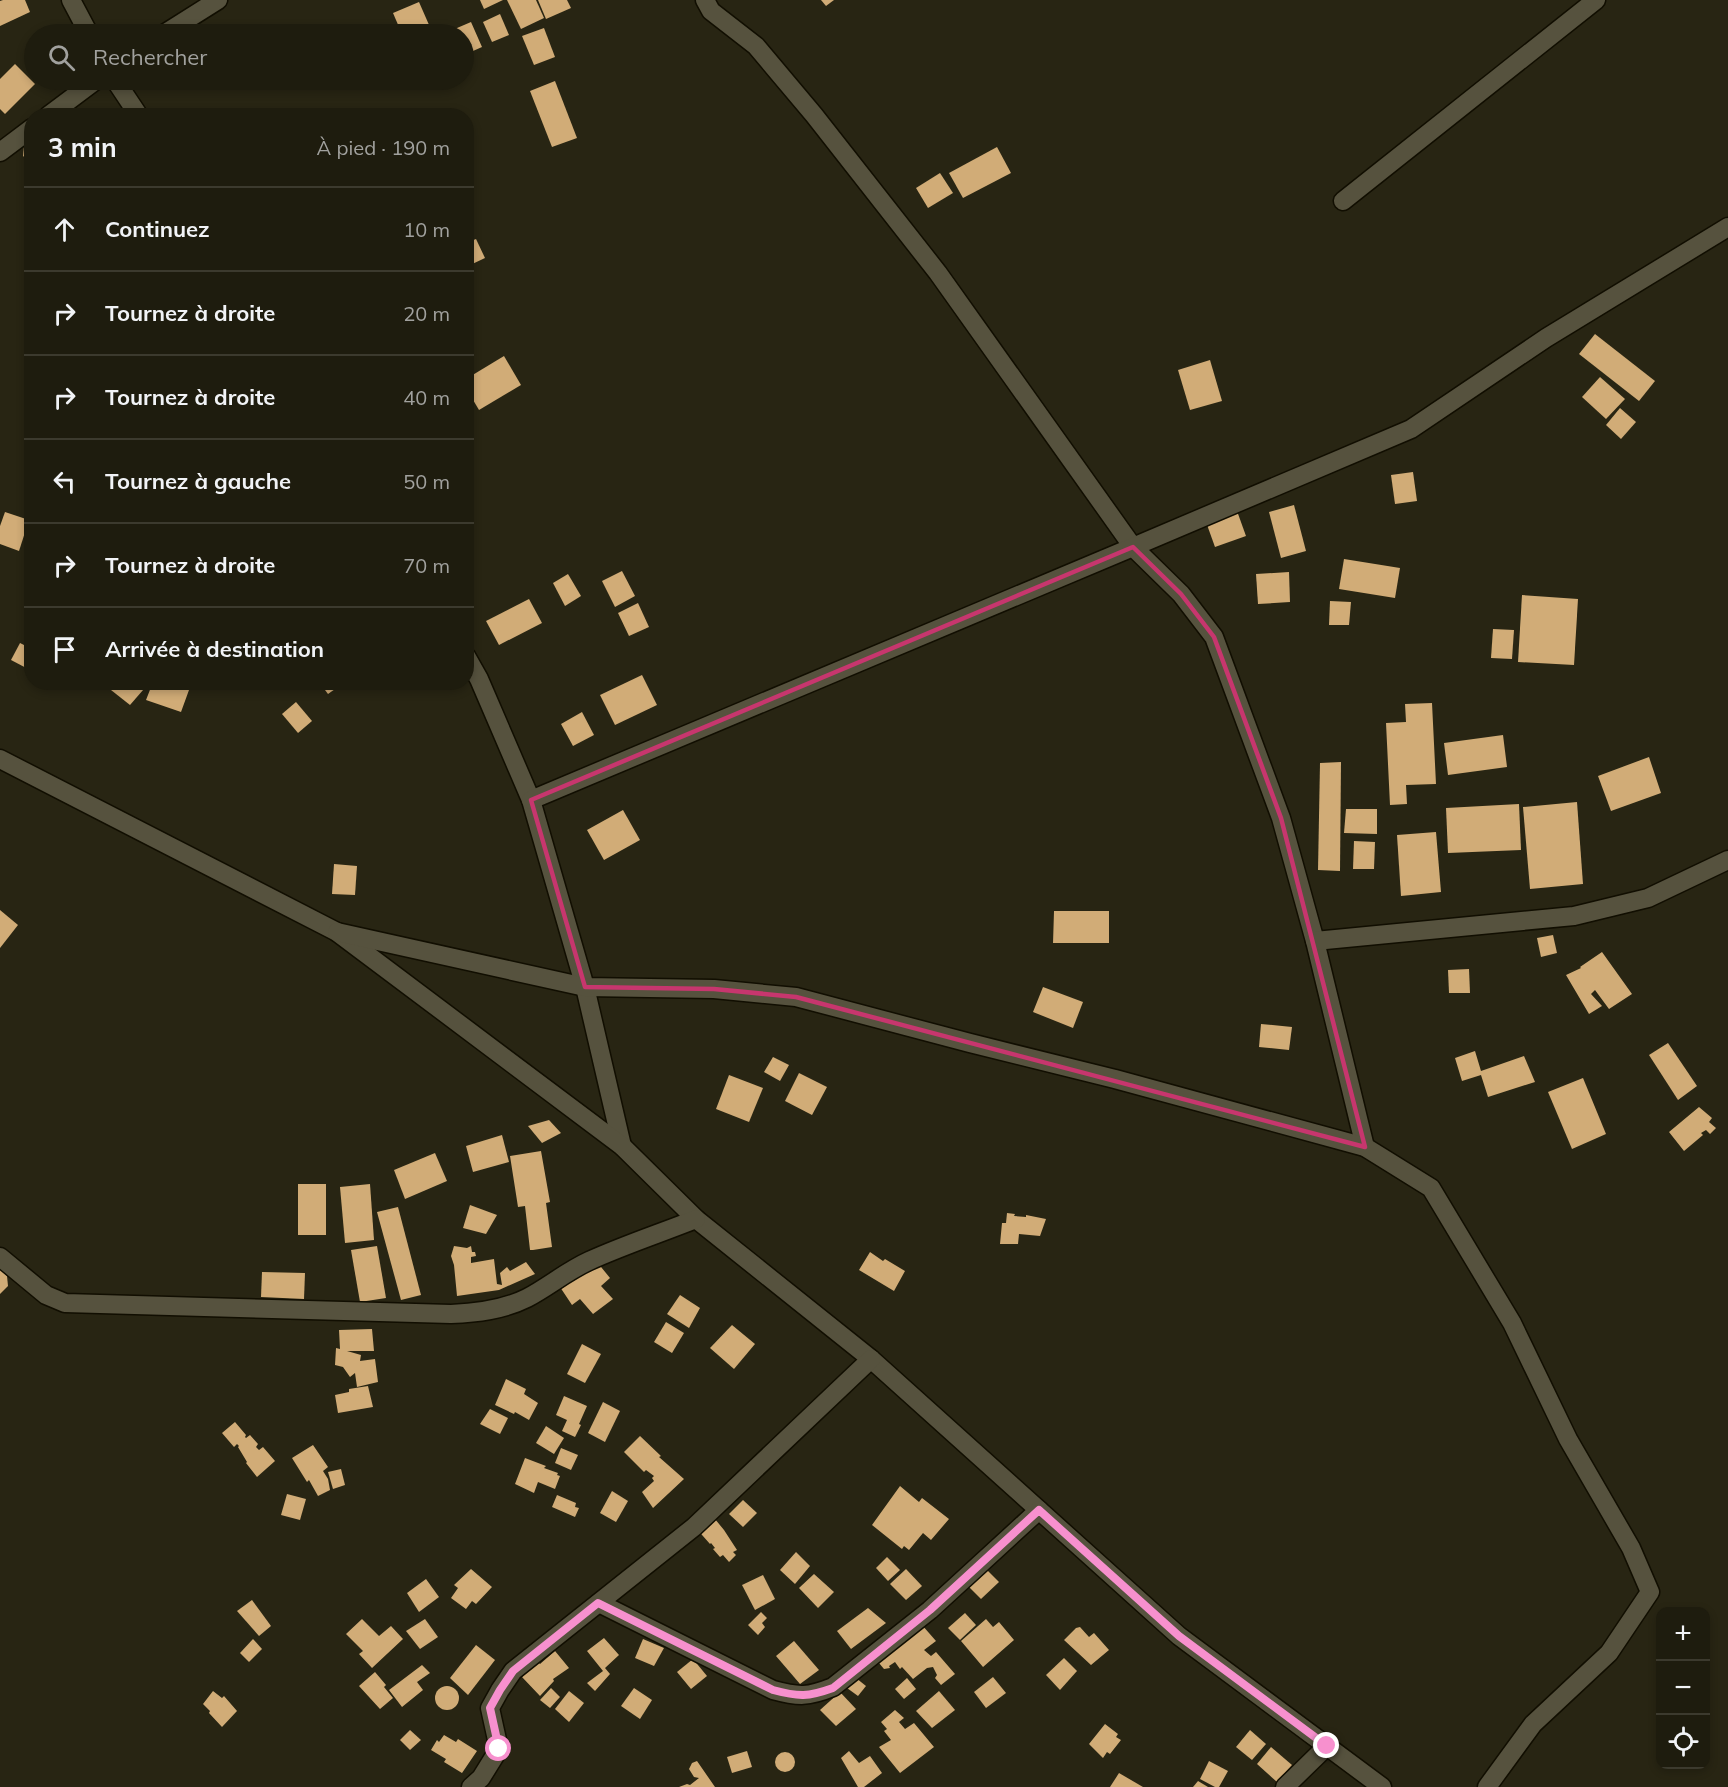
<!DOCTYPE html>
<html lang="fr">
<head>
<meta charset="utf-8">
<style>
  :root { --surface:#1e1c0e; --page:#262517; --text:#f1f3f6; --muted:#a1a19e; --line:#3c3a2e }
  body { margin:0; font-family:Mulish,sans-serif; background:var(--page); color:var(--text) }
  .controls { position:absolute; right:18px; bottom:18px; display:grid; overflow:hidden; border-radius:12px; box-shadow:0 3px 9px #0003 }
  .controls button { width:54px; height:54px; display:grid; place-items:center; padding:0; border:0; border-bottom:2px solid var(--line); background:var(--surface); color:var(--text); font:30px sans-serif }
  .stop { position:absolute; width:18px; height:18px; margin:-14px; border:4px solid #f790ce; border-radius:50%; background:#fff }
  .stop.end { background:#f790ce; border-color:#fff; box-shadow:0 2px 6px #0008 }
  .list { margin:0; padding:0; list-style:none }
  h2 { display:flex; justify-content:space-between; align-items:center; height:78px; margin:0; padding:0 24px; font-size:26px }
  h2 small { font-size:20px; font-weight:400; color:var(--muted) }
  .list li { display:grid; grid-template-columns:39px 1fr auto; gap:18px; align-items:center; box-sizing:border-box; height:84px; padding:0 24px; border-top:2px solid var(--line) }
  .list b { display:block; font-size:22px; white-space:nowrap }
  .list em { font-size:20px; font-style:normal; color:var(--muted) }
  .icon { flex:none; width:33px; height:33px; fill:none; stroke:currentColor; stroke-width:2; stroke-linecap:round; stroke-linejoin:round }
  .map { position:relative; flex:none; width:1728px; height:1787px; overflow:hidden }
  .search { position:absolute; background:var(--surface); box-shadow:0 3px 9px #0003; left:24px; top:24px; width:450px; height:66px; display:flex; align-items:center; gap:15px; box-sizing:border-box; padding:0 21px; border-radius:33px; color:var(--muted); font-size:22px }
  .panel { position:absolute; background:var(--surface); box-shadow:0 3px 9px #0003; left:24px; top:108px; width:450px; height:582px; border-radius:24px }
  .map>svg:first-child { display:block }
  .building { fill:#d1ac77 }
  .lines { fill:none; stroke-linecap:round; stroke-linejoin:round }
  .minor-casing { stroke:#110e01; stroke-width:21 }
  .minor { stroke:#56523e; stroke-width:18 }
  .route { stroke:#f790ce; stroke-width:8 }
  .marked { fill:none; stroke:#c7366e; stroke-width:4.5; stroke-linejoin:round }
</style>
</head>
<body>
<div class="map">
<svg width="1728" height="1787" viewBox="0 0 1728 1787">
  <rect width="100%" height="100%" fill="#282513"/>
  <!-- building -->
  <g class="building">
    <polygon points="3,0 25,0 30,12 0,26 0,1"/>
    <polygon points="480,0 503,0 484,9"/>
    <polygon points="507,0 536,0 544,18 521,29"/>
    <polygon points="538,0 567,0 571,8 546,19"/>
    <polygon points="821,0 834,0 826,6"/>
    <polygon points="419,2 433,34 402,34 393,13"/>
    <polygon points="500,14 509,35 492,42 483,22"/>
    <polygon points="471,22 482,47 464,55 464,34 443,34"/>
    <polygon points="544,28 555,57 534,65 522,36"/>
    <polygon points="15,64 35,84 5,114 0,109 0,79"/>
    <polygon points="555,81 577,138 552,147 530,91"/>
    <polygon points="32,137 32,163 23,156 24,146"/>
    <polygon points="997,147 1011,173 963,198 949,173"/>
    <polygon points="940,173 953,193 928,208 916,188"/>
    <polygon points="476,239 485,258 468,266 466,243"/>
    <polygon points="1595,334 1655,381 1639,401 1579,354"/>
    <polygon points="504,356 521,385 479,410 466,388 466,379"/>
    <polygon points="1210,360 1222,401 1190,410 1178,370"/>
    <polygon points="1600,377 1625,399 1606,419 1582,397"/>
    <polygon points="1620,408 1636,422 1621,439 1606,425"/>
    <polygon points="1413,472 1417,501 1395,504 1391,475"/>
    <polygon points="1294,505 1306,551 1281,558 1269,512"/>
    <polygon points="1237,511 1246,536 1215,547 1206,522"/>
    <polygon points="5,512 29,520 19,551 0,544 0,526"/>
    <polygon points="1344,559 1400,568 1395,598 1339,589"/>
    <polygon points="622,571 635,596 615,607 602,581"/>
    <polygon points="1289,572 1290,602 1258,604 1256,574"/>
    <polygon points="568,574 581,596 565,606 553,583"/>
    <polygon points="1522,595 1578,599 1574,665 1518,662"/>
    <polygon points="529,599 542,623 499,645 486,621"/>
    <polygon points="1330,601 1351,602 1349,625 1329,625"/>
    <polygon points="638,603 649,627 629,636 618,613"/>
    <polygon points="1493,629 1514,630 1512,659 1491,658"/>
    <polygon points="20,643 32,649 32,671 11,660"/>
    <polygon points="642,675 657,705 615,725 600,695"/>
    <polygon points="118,682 150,682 130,705 111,690"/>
    <polygon points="153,682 195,682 192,690 189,690 181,712 146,700"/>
    <polygon points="319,682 345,682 328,694"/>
    <polygon points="296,702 312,721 298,733 282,714"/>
    <polygon points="1432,703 1436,784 1406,785 1407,804 1390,805 1386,723 1406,722 1405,704"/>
    <polygon points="582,712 594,735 573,746 561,724"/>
    <polygon points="1503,735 1507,767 1448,775 1444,743"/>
    <polygon points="1649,757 1661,793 1611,811 1598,776"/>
    <polygon points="1341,762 1340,871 1318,870 1320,763"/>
    <polygon points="1577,802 1583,884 1530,889 1523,807"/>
    <polygon points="1519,804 1521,850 1448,853 1446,808"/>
    <polygon points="1346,809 1377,809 1377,834 1344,833"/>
    <polygon points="623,810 640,840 604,860 587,830"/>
    <polygon points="1436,832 1441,892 1401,896 1397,835"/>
    <polygon points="1354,841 1375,842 1374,869 1353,869"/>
    <polygon points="334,864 357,866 355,895 332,894"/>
    <polygon points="0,910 18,925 0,948"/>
    <polygon points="1054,911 1109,911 1109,943 1053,943"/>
    <polygon points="1553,935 1557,953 1541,957 1537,938"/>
    <polygon points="1602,952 1632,994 1609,1009 1595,990 1591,994 1602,1006 1589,1014 1566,975 1581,968 1580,967"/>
    <polygon points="1469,969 1470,993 1449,993 1448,970"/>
    <polygon points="1043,987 1083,1002 1073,1028 1033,1012"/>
    <polygon points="1261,1024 1292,1027 1289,1050 1259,1047"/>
    <polygon points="1668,1043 1697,1086 1678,1100 1649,1055"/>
    <polygon points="1475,1051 1481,1071 1524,1056 1535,1082 1488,1097 1481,1075 1462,1081 1455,1058"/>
    <polygon points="773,1057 789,1065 780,1081 764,1072"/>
    <polygon points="799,1073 827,1087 812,1115 785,1101"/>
    <polygon points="729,1075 763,1088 749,1122 716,1109"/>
    <polygon points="1583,1078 1606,1134 1572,1149 1548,1092"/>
    <polygon points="1699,1107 1712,1118 1709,1122 1716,1128 1710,1134 1706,1130 1701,1133 1703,1135 1684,1151 1669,1132"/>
    <polygon points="549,1120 561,1133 542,1143 528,1126"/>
    <polygon points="502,1135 509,1162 473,1172 466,1146"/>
    <polygon points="541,1151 550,1202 546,1203 552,1247 533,1250 530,1250 525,1206 518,1207 510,1156"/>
    <polygon points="435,1153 447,1181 405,1199 394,1170"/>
    <rect x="298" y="1184" width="28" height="51"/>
    <polygon points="370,1184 374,1240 345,1243 340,1187"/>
    <polygon points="470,1205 497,1215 486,1234 463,1228"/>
    <polygon points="398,1207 421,1295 401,1300 377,1212"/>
    <polygon points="1007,1213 1015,1214 1014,1216 1026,1217 1026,1215 1046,1219 1040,1236 1019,1234 1018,1244 1000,1244 1002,1223 1006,1223"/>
    <polygon points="377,1246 386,1298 360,1302 351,1250"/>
    <polygon points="454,1246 467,1248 471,1246 472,1252 475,1252 476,1256 471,1257 471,1263 494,1259 497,1284 502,1285 500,1273 507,1267 510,1271 526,1262 535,1274 499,1290 457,1296 454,1265 451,1256"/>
    <polygon points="870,1252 883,1261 885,1259 905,1271 894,1291 859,1270"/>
    <polygon points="597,1262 610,1278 601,1286 613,1299 593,1314 580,1299 572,1305 560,1287"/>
    <polygon points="0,1269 7,1276 8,1286 0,1294"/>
    <polygon points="262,1272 305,1273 304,1299 261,1297"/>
    <polygon points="680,1295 700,1308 689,1328 667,1314"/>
    <polygon points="666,1322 684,1333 672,1353 654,1342"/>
    <polygon points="732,1325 755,1344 734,1369 710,1348"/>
    <polygon points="372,1329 374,1351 347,1351 361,1355 360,1361 375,1359 378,1382 357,1387 355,1373 350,1377 343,1367 335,1365 336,1348 340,1349 339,1330"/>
    <polygon points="582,1344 601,1354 585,1383 567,1374"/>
    <polygon points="506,1379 526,1389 524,1394 538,1403 529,1420 515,1412 514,1414 495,1405"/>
    <polygon points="368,1386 373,1407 338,1413 335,1395 349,1392 349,1389"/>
    <polygon points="564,1396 587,1406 579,1424 581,1425 575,1437 562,1431 567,1420 556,1415"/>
    <polygon points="603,1402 620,1411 605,1442 588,1433"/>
    <polygon points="490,1409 508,1418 500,1434 480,1424"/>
    <polygon points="235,1422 246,1435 245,1437 246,1438 250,1435 258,1444 256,1447 259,1450 263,1447 275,1461 257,1477 246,1463 247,1462 238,1447 239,1446 237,1444 234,1447 222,1433"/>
    <polygon points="546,1426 564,1438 554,1454 536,1443"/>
    <polygon points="640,1436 661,1456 659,1457 684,1479 653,1508 642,1492 654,1481 652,1478 654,1476 646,1470 644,1472 624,1452"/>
    <polygon points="313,1445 328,1467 323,1471 328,1479 330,1490 318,1496 309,1480 307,1482 292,1458"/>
    <polygon points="561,1448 578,1455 571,1470 555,1463"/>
    <polygon points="525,1458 546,1466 544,1468 558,1473 557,1475 560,1476 555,1489 538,1482 534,1493 515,1484"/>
    <polygon points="341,1469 345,1485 333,1489 328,1472"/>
    <polygon points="900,1486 919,1502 922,1498 949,1519 931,1540 923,1533 909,1550 904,1546 902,1549 872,1525"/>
    <polygon points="612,1491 628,1501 616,1522 600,1513"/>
    <polygon points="287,1494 306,1499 300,1520 281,1515"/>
    <polygon points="557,1495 576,1503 575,1507 579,1508 575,1517 552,1507"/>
    <polygon points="743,1500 757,1513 743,1527 729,1514"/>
    <polygon points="710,1513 724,1530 737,1550 733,1552 736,1555 729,1562 723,1555 720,1557 713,1549 715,1548 711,1543 710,1544 695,1527"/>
    <polygon points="796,1552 810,1566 795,1584 780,1570"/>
    <polygon points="887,1557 900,1570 888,1581 876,1568"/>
    <polygon points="984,1567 999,1582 981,1599 967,1585"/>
    <polygon points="471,1569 492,1587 476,1604 472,1601 466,1609 451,1598 458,1588 454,1585"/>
    <polygon points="906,1569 922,1586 906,1600 890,1584"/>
    <polygon points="814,1574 834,1592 818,1608 799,1588"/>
    <polygon points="763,1575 775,1599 755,1610 742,1585"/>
    <polygon points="426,1579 439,1597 419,1612 407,1593"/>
    <polygon points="252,1600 271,1626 259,1636 237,1611"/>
    <polygon points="868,1608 886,1623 851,1649 837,1631"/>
    <polygon points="761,1612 767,1618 762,1623 765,1627 758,1635 748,1625"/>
    <polygon points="965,1613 976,1625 960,1640 948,1628"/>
    <polygon points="362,1619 379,1636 391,1626 403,1639 372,1668 359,1654 363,1651 346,1634"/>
    <polygon points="425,1619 438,1637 420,1649 406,1631"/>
    <polygon points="986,1619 993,1627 999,1622 1014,1640 983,1667 961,1641"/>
    <polygon points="922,1625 936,1641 924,1650 931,1656 936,1652 955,1674 941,1685 935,1678 937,1675 933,1667 927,1668 913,1679 902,1667 900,1669 895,1662 889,1666 890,1668 884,1669 879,1663 878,1660"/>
    <polygon points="1080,1627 1089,1637 1094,1633 1109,1650 1091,1665 1064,1640 1076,1628"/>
    <polygon points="604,1638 619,1655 605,1668 610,1674 595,1691 587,1683 603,1671 587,1651"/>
    <polygon points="253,1639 262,1649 249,1662 240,1653"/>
    <polygon points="643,1639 664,1648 654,1666 635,1658"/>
    <polygon points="794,1641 819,1670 800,1684 776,1656"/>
    <polygon points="476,1645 495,1660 468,1695 450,1678"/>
    <polygon points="555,1651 569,1668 553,1679 554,1681 540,1696 522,1677 538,1662 540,1664"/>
    <polygon points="1064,1658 1077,1671 1060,1690 1046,1675"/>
    <polygon points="693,1659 707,1676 691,1689 677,1672"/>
    <polygon points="422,1665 430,1673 417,1682 423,1690 402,1707 389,1690"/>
    <polygon points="375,1672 386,1685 384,1687 393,1698 380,1709 359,1686"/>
    <polygon points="993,1677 1006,1693 986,1708 974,1692"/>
    <polygon points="856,1678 866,1686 858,1696 847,1688"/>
    <polygon points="907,1678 916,1689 904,1699 895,1689"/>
    <circle cx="447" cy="1698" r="12"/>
    <polygon points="551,1688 560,1697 550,1708 540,1700"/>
    <polygon points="634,1688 652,1700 640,1719 621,1706"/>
    <polygon points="213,1691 222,1698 224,1696 237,1711 222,1727 209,1713 210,1711 203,1704"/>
    <polygon points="569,1691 584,1703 569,1722 555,1709"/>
    <polygon points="939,1691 955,1710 932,1728 916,1711"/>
    <polygon points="840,1692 856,1709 836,1726 820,1710"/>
    <polygon points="895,1710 904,1718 899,1722 905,1729 914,1723 934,1747 900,1773 879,1747 891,1740 884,1731 887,1729 881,1722"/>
    <polygon points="1105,1724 1118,1734 1116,1737 1121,1740 1110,1754 1107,1752 1103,1758 1089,1744"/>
    <polygon points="410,1730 421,1740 410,1750 400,1740"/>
    <polygon points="1250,1730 1266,1744 1252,1760 1236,1747"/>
    <polygon points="444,1735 456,1742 458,1739 477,1751 462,1773 444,1762 446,1759 431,1750 437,1740 439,1742"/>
    <polygon points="1271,1747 1292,1765 1277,1782 1257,1764"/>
    <polygon points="747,1751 752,1767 732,1773 727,1757"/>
    <polygon points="849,1751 859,1763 870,1756 882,1773 864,1787 858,1787 841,1758"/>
    <circle cx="785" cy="1762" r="10"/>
    <polygon points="697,1761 715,1787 679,1787 687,1784 690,1785 699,1778 694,1777 689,1769 692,1763"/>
    <polygon points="1209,1761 1228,1771 1219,1787 1215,1787 1200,1779"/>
    <polygon points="1119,1773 1143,1787 1110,1787"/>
    <polygon points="1198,1781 1208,1787 1193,1787"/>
  </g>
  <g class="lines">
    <defs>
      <g id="minor">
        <polyline points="71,0 89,34"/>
        <polyline points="705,0 711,11 756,46 814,115 938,273 1133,547 1181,594 1214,637 1281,818 1315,941 1365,1147"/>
        <polyline points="164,34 218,0"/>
        <polyline points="115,80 139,116"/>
        <polyline points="48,116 96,80"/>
        <polyline points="0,152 32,128"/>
        <polyline points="1343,201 1596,0"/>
        <polyline points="466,656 479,679 531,800 585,987 622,1146"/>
        <polyline points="0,759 337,932 622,1146 696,1219 871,1359 1179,1636 1382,1787"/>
        <polyline points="531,800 1133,547 1411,429 1546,338 1728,227"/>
        <polyline points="337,932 585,987 714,989 796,997 970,1043 1115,1079 1365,1147 1431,1188 1512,1323 1568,1439 1631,1548 1650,1592 1609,1653 1533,1724 1487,1787"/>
        <polyline points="1315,941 1574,916 1648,898 1728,860"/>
        <path d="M0 1257 46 1295 65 1303 451 1314C477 1313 503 1310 527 1298 548 1287 567 1271 589 1261 624 1245 661 1233 696 1219"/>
        <path d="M599 1603 773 1690C799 1697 808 1697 833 1687L930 1610 1039 1510"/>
        <polyline points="471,1787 481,1778 499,1749 490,1708 500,1690 513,1671 694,1527 871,1359"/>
        <polyline points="1285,1787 1327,1746"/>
      </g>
    </defs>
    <!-- minor casing -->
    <use href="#minor" class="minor-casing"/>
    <!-- minor -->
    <use href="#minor" class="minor"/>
  </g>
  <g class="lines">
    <!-- route -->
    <path class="route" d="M499 1749 490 1708 500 1690 513 1671 598 1603 773 1690C799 1697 808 1697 833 1688L930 1610 1039 1510 1179 1636 1327 1746"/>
  </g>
  <!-- marked area -->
  <path class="marked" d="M1133 547 1181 594 1214 637 1281 818 1365 1147 796 997 714 989 585 987 531 800Z"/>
</svg>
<div class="controls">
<button>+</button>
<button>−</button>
<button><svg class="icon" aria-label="locate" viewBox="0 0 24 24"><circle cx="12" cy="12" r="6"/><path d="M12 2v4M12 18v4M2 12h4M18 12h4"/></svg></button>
</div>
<div class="stop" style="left:499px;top:1749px"></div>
<div class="stop end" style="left:1327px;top:1746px"></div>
<div class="search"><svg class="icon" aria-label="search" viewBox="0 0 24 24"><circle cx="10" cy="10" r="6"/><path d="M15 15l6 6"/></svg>Rechercher</div>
<section class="panel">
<h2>3 min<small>À pied · 190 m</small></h2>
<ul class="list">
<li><svg class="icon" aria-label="ahead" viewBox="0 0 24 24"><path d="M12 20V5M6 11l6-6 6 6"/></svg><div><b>Continuez</b></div><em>10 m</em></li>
<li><svg class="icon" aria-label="right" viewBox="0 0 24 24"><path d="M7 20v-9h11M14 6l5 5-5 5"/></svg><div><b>Tournez à droite</b></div><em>20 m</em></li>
<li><svg class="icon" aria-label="right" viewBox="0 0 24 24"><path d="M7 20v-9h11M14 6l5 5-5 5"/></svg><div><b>Tournez à droite</b></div><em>40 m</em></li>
<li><svg class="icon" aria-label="left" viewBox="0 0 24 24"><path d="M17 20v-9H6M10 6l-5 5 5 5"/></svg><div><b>Tournez à gauche</b></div><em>50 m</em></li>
<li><svg class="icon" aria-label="right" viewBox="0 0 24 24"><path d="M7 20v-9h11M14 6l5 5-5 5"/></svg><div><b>Tournez à droite</b></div><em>70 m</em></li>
<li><svg class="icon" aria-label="arrive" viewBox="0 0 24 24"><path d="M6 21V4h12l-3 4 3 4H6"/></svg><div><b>Arrivée à destination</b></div></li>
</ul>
</section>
</div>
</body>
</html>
